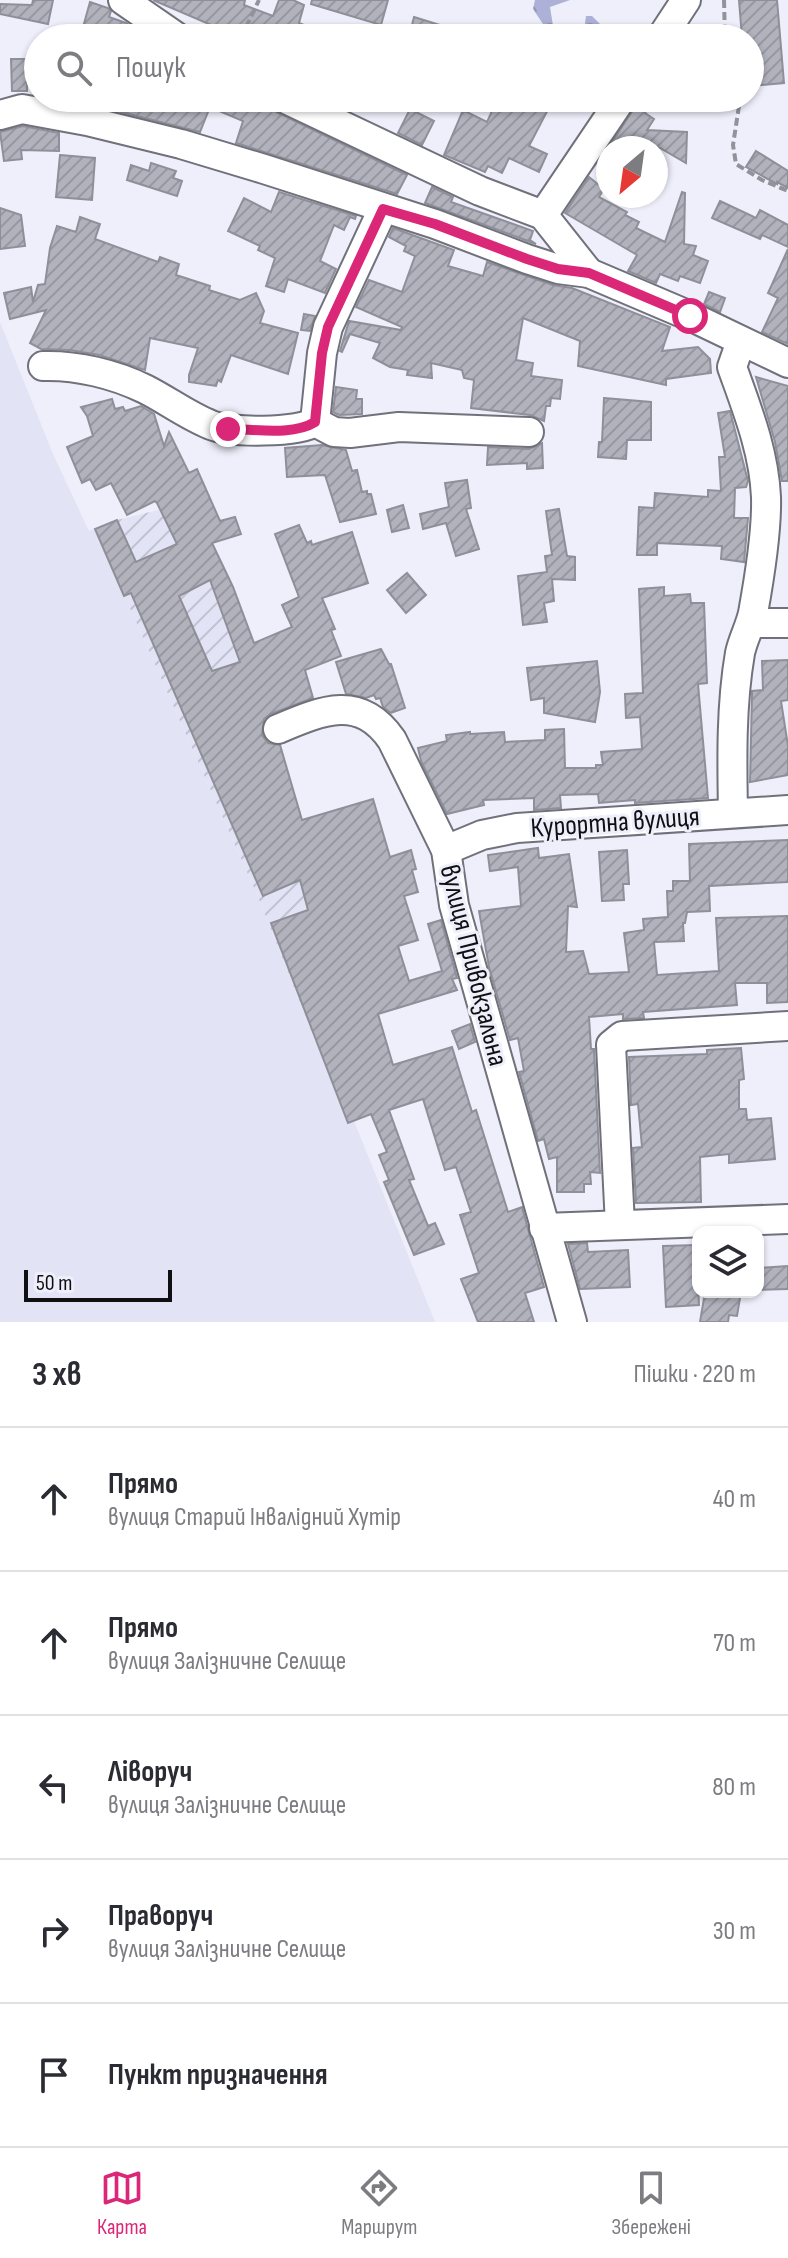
<!DOCTYPE html>
<html lang="uk">
<head>
<meta charset="utf-8">
<style>
  :root { --surface:#fff; --page:#f2f2f3; --text:#2b2b33; --muted:#7c7c81; --line:#e1e1e2; --accent:#db2777 }
  body { margin:0; font-family:"Sofia Sans Condensed",sans-serif; background:var(--page); color:var(--text) }
  .controls { position:absolute; right:24px; bottom:24px; display:grid; overflow:hidden; border-radius:16px; box-shadow:0 2px 6px #0004 }
  .controls button { width:72px; height:72px; display:grid; place-items:center; padding:0; border:0; border-bottom:2px solid var(--line); background:var(--surface); color:var(--text); font:40px sans-serif }
  .compass { position:absolute; left:596px; top:136px; width:72px; height:72px; border-radius:50%; background:var(--surface); box-shadow:0 2px 6px #0004; rotate:209deg }
  .scale { position:absolute; left:24px; bottom:20px; width:148px; box-sizing:border-box; padding-left:8px; border:4px solid #101013; border-top:0; font-size:22px; line-height:28px; white-space:nowrap; color:#101013; -webkit-text-stroke:6px #eeeffa; paint-order:stroke }
  .stop { position:absolute; width:24px; height:24px; margin:-18px; border:6px solid #db2777; border-radius:50%; background:#fff }
  .stop.end { background:#db2777; border-color:#fff; box-shadow:0 2px 8px #0008 }
  .list { margin:0; padding:0; list-style:none }
  h2 { display:flex; justify-content:space-between; align-items:center; height:104px; margin:0; padding:0 32px; font-size:34px }
  h2 small { font-size:26px; font-weight:400; color:var(--muted) }
  .list li { display:grid; grid-template-columns:52px 1fr auto; gap:24px; align-items:center; box-sizing:border-box; height:144px; padding:0 32px; border-top:2px solid var(--line) }
  .list b { display:block; font-size:30px; white-space:nowrap }
  .list p { margin:0; font-size:26px; white-space:nowrap; color:var(--muted) }
  .list em { font-size:26px; font-style:normal; color:var(--muted) }
  .icon { flex:none; width:44px; height:44px; fill:none; stroke:currentColor; stroke-width:2; stroke-linecap:round; stroke-linejoin:round }
  .map { position:relative; flex:none; width:788px; height:1322px; overflow:hidden }
  .search { position:absolute; background:var(--surface); box-shadow:0 2px 6px #0004; left:24px; right:24px; top:24px; height:88px; display:flex; align-items:center; gap:20px; box-sizing:border-box; padding:0 28px; border-radius:44px; color:var(--muted); font-size:30px }
  .sheet { height:824px; background:var(--surface) }
  nav { display:flex; justify-content:space-around; align-items:center; box-sizing:border-box; height:112px; border-top:2px solid var(--line); background:var(--surface); font-size:22px; color:var(--muted) }
  nav a { display:grid; justify-items:center; gap:4px }
  nav .on { color:var(--accent) }
  .map>svg:first-child { display:block }
  .built { fill:#e2e4f6 }
  .industrial { fill:url(#industrial-furrows) }
  .forest { fill:url(#forest-crowns) }
  .building { fill:url(#building-hatch); stroke:#8e8f99; stroke-width:2; fill-rule:evenodd }
  .lines { fill:none; stroke-linecap:round; stroke-linejoin:round }
  .minor-casing { stroke:#70717b; stroke-width:32 }
  .path { stroke:#91929a; stroke-width:4; stroke-dasharray:8 4; stroke-linecap:butt }
  .minor { stroke:#fff; stroke-width:28 }
  .route { stroke:#db2777; stroke-width:10 }
  .labels { text-anchor:middle; stroke-width:6; stroke-linejoin:round; paint-order:stroke }
  .street-label { font-size:28px; fill:#101013; stroke:#eeeffa }
</style>
</head>
<body>
<div class="map">
<svg width="788" height="1322" viewBox="0 0 788 1322">
  <defs>
    <pattern id="industrial-furrows" width="10" height="10" patternUnits="userSpaceOnUse" patternTransform="scale(2)"><rect width="10" height="10" fill="#e2e4f6"/><path d="M-1 1l2-2M0 10L10 0M9 11l2-2" fill="none" stroke="#c1c3d2"/></pattern>
    <pattern id="forest-crowns" width="20" height="18" patternUnits="userSpaceOnUse" patternTransform="scale(2)"><rect width="20" height="18" fill="#adb1d7"/><path d="M2 6a3 3 0 1 1 6 0M12 15a3 3 0 1 1 6 0" fill="none" stroke="#9497b8"/></pattern>
    <pattern id="building-hatch" width="6" height="6" patternUnits="userSpaceOnUse" patternTransform="scale(2)"><rect width="6" height="6" fill="#b1b2bc"/><path d="M-1 1l2-2M0 6l6-6M5 7l2-2" fill="none" stroke="#9798a1"/></pattern>
  </defs>
  <rect width="100%" height="100%" fill="#eeeffa"/>
  <!-- built -->
  <polygon class="built" points="0,322 53,454 89,531 95,529 258,897 348,1123 354,1121 435,1322 0,1322"/>
  <!-- industrial -->
  <polygon class="industrial" points="175,506 201,549 213,544 233,587 258,658 285,697 310,689 317,709 275,726 313,857 360,1118 348,1123 258,897 95,529 117,520"/>
  <!-- forest -->
  <g class="forest">
    <polygon points="535,0 570,0 550,7 554,32 547,30 533,9"/>
    <polygon points="586,16 592,16 600,24 601,38 583,38"/>
  </g>
  <!-- building -->
  <g class="building">
    <polygon points="33,0 53,0 48,24 0,14 0,4 32,5"/>
    <polygon points="153,0 245,0 244,5 273,16 279,0 293,0 304,5 299,23 335,38 211,38 216,27"/>
    <polygon points="312,0 388,0 381,25 311,4"/>
    <polygon points="739,0 777,0 784,83 750,86 750,38 742,38"/>
    <polygon points="90,2 108,8 111,11 109,17 126,23 148,38 80,38"/>
    <polygon points="414,17 469,34 469,38 428,38 410,33"/>
    <polygon points="11,59 33,59 33,78 27,78 27,91 12,91"/>
    <polygon points="88,98 152,98 181,111 186,98 247,98 407,175 397,194 236,143 243,121 210,107 200,132 109,109"/>
    <polygon points="498,98 554,98 529,146 547,154 539,172 509,158 502,173 488,166 485,172 444,155 463,110 487,122"/>
    <polygon points="638,102 648,109 645,113 654,119 647,130 687,132 686,163 660,148 609,147"/>
    <polygon points="410,109 434,121 422,145 398,133"/>
    <polygon points="23,126 59,133 59,151 21,150 22,159 4,161 0,132"/>
    <polygon points="756,151 788,171 788,188 777,182 777,184 746,167"/>
    <polygon points="60,155 95,158 92,200 56,197"/>
    <polygon points="151,163 176,171 173,178 182,181 177,196 127,180 131,165 149,171"/>
    <polygon points="589,177 604,189 599,197 627,212 625,215 639,222 636,228 665,242 682,192 685,193 684,244 696,246 693,255 708,261 700,283 680,276 678,281 660,274 656,283 628,271 637,255 565,213"/>
    <polygon points="432,187 453,197 451,202 533,231 530,240 536,244 425,203"/>
    <polygon points="279,192 356,216 355,219 350,217 344,230 334,225 320,261 336,269 325,293 288,279 284,292 266,286 275,258 258,250 260,246 228,231 244,198 271,212"/>
    <polygon points="720,201 756,218 760,210 788,225 788,247 762,235 760,239 712,218"/>
    <polygon points="0,208 21,215 25,246 0,249"/>
    <polygon points="80,217 100,224 95,239 158,262 160,257 179,264 176,275 210,286 209,290 240,300 256,293 264,311 260,323 298,333 288,374 231,355 221,382 218,380 216,386 189,382 189,375 198,348 150,338 145,370 99,355 70,350 41,349 30,343 46,310 10,319 4,293 31,287 33,302 38,285 45,284 50,248 57,226 76,232"/>
    <polygon points="393,228 454,250 448,266 483,276 487,262 553,285 572,288 670,327 662,351 698,347 710,359 711,373 666,379 666,385 578,366 580,341 523,318 516,360 533,363 531,376 562,380 560,399 551,398 550,406 546,406 544,421 530,415 471,408 474,380 464,378 462,370 431,363 432,378 407,375 408,370 390,367 373,358 380,343 350,334 342,352 340,351 349,321 401,330 402,327 356,307 369,280 402,292 415,256 404,251 406,246 389,237"/>
    <polygon points="788,249 788,344 762,332 778,298 768,293"/>
    <polygon points="709,292 725,298 720,312 704,304"/>
    <polygon points="304,314 315,316 310,331 301,330"/>
    <polygon points="756,377 788,386 788,481 782,481 775,442"/>
    <polygon points="336,387 357,390 356,399 362,399 362,414 339,415 333,412"/>
    <polygon points="604,398 651,402 651,440 627,440 626,459 598,457 599,442 602,442"/>
    <path d="M112 399 115 409 123 407 125 411 141 406 154 414 164 446 169 432 189 473 197 469 220 521 235 517 241 534 212 543 233 587 254 643 292 627 282 605 299 597 275 534 299 525 307 543 311 541 312 545 352 532 368 583 322 598 335 629 331 630 341 656 305 670 313 698 271 714 264 719 262 735 268 743 280 745 302 820 373 799 390 857 411 850 416 869 412 870 418 892 404 896 418 940 398 946 409 981 442 971 428 924 441 920 457 978 452 979 457 990 378 1014 393 1065 452 1047 472 1112 476 1110 508 1212 522 1207 544 1287 525 1293 534 1322H478L461 1279 479 1273 460 1215 471 1212 456 1167 445 1170 423 1099 389 1110 414 1179 409 1180 428 1226 435 1223 444 1244 414 1255 384 1182 389 1180 379 1155 387 1152 371 1114 348 1123 271 923 308 910 300 880 263 896 131 593 124 596 95 529 117 520 136 562 177 544 157 503 155 501 127 515 111 483 96 490 90 479 82 483 67 447 93 436 87 416 81 407ZM210 580 240 662 212 671 179 596Z"/>
    <polygon points="730,411 748,481 746,487 735,488 734,518 748,518 744,562 721,559 722,546 657,543 657,555 637,555 639,507 654,508 655,493 708,497 708,490 721,491 719,457 725,457 718,413"/>
    <polygon points="542,443 543,468 527,469 527,463 487,465 488,447 529,449"/>
    <polygon points="322,445 346,450 352,471 357,470 362,492 367,491 367,494 371,494 376,514 340,522 325,475 287,477 285,448"/>
    <polygon points="467,480 471,508 466,509 479,549 456,556 446,523 423,529 420,514 449,507 445,483"/>
    <polygon points="403,505 409,528 392,532 387,510"/>
    <polygon points="559,509 567,556 575,557 575,580 552,579 554,601 544,603 547,622 523,625 518,576 547,572 545,556 552,555 546,511"/>
    <polygon points="407,573 426,595 406,613 387,590"/>
    <polygon points="664,587 664,596 690,594 691,603 704,603 707,683 698,684 708,798 635,803 635,800 599,803 598,794 560,795 561,808 534,810 534,798 483,800 484,805 447,814 421,761 418,748 447,741 446,735 470,732 470,734 504,732 505,742 545,740 545,730 564,729 565,768 596,768 596,765 603,765 601,752 642,749 640,717 626,718 625,694 643,693 639,589"/>
    <polygon points="381,649 389,664 391,664 405,708 391,713 383,707 380,698 376,699 374,695 366,698 346,694 336,662"/>
    <polygon points="788,660 788,700 781,701 788,746 788,775 750,782 752,694 752,691 763,690 762,661"/>
    <polygon points="597,661 600,692 595,722 544,713 544,698 531,700 527,668"/>
    <polygon points="788,840 788,882 709,886 710,911 687,912 685,923 683,923 684,941 654,942 657,975 719,971 716,918 788,916 788,1002 767,1003 767,983 735,983 737,1005 643,1012 644,1018 623,1019 623,1014 589,1017 591,1049 594,1049 600,1173 590,1172 591,1184 584,1184 584,1192 557,1192 557,1157 549,1159 544,1139 538,1141 519,1072 524,1071 518,1038 510,1040 489,967 479,911 521,906 518,867 490,871 488,855 538,848 539,858 569,854 577,907 568,906 566,952 583,951 589,974 629,972 624,933 644,930 643,919 668,917 667,891 673,891 673,881 690,881 689,844"/>
    <polygon points="627,850 629,884 623,884 624,900 602,901 599,852"/>
    <polygon points="470,1024 475,1042 459,1049 452,1031"/>
    <polygon points="741,1048 744,1079 739,1080 739,1109 746,1109 747,1120 771,1118 775,1159 729,1163 729,1154 700,1157 701,1202 636,1203 633,1148 642,1147 638,1104 631,1105 629,1057 707,1054 707,1050"/>
    <polygon points="587,1243 588,1252 628,1250 630,1287 580,1289 568,1244"/>
    <polygon points="696,1245 699,1305 666,1307 663,1246"/>
    <polygon points="788,1266 788,1289 758,1290 758,1268"/>
    <polygon points="705,1292 741,1292 737,1316 729,1315 728,1322 700,1322"/>
  </g>
  <g class="lines">
    <defs>
      <g id="minor">
        <polyline points="123,0 178,38"/>
        <polyline points="661,38 686,0"/>
        <polyline points="284,98 480,191 543,215 589,273"/>
        <polyline points="0,115 22,109 87,121 181,144 264,169 435,224 527,259 558,269 589,273 690,316 788,363"/>
        <polyline points="543,215 622,98"/>
        <path d="M43 366C77 365 114 374 145 389 167 400 188 416 211 425 230 433 298 433 315 422L334 432 350 433 399 427 529 432"/>
        <polyline points="315,422 322,353 328,327 383,209"/>
        <polyline points="751,623 788,623"/>
        <path d="M278 729C323 710 360 694 392 740L446 850 454 905 572 1322"/>
        <path d="M733 813C732 760 731 705 740 653 743 639 750 627 753 613 759 580 767 530 766 497 764 451 747 409 732 367L741 341"/>
        <polyline points="446,850 482,835 517,828 788,810"/>
        <polyline points="620,1225 611,1045 622,1036 788,1026"/>
        <polyline points="544,1228 788,1219"/>
      </g>
    </defs>
    <!-- minor casing -->
    <use href="#minor" class="minor-casing"/>
    <!-- path -->
    <g class="path">
      <polyline points="724,0 725,38"/>
      <polyline points="241,38 259,0"/>
      <polyline points="727,98 727,101"/>
      <polyline points="739,106 733,145 736,164 762,180 788,191"/>
    </g>
    <!-- minor -->
    <use href="#minor" class="minor"/>
  </g>
  <g class="lines">
    <!-- route -->
    <path class="route" d="M228 429C254 429 293 436 315 422L322 353 328 327 383 209 435 224 527 259 558 269 589 273 690 316"/>
  </g>
  <g class="labels">
    <!-- street labels -->
    <g class="street-label">
      <text transform="translate(615 821) rotate(-4)" y="10">Курортна вулиця</text>
      <text transform="translate(475 965) rotate(76)" y="10">вулиця Привокзальна</text>
    </g>
  </g>
</svg>
<div class="controls">
<button><svg class="icon" aria-label="layers" viewBox="0 0 24 24"><path d="M12 4l9 5-9 5-9-5zM3 14l9 5 9-5"/></svg></button>
</div>
<svg class="compass" viewBox="-18 -18 36 36"><path d="M0-13l5 13h-10z" fill="#e53935"/><path d="M0 13l5-13h-10z" fill="#7c7c81"/></svg>
<div class="scale">50 m</div>
<div class="stop" style="left:690px;top:316px"></div>
<div class="stop end" style="left:228px;top:429px"></div>
<div class="search"><svg class="icon" aria-label="search" viewBox="0 0 24 24"><circle cx="10" cy="10" r="6"/><path d="M15 15l6 6"/></svg>Пошук</div>
</div>
<section class="sheet">
<h2>3 хв<small>Пішки · 220 m</small></h2>
<ul class="list">
<li><svg class="icon" aria-label="ahead" viewBox="0 0 24 24"><path d="M12 20V5M6 11l6-6 6 6"/></svg><div><b>Прямо</b><p>вулиця Старий Інвалідний Хутір</p></div><em>40 m</em></li>
<li><svg class="icon" aria-label="ahead" viewBox="0 0 24 24"><path d="M12 20V5M6 11l6-6 6 6"/></svg><div><b>Прямо</b><p>вулиця Залізничне Селище</p></div><em>70 m</em></li>
<li><svg class="icon" aria-label="left" viewBox="0 0 24 24"><path d="M17 20v-9H6M10 6l-5 5 5 5"/></svg><div><b>Ліворуч</b><p>вулиця Залізничне Селище</p></div><em>80 m</em></li>
<li><svg class="icon" aria-label="right" viewBox="0 0 24 24"><path d="M7 20v-9h11M14 6l5 5-5 5"/></svg><div><b>Праворуч</b><p>вулиця Залізничне Селище</p></div><em>30 m</em></li>
<li><svg class="icon" aria-label="arrive" viewBox="0 0 24 24"><path d="M6 21V4h12l-3 4 3 4H6"/></svg><div><b>Пункт призначення</b></div></li>
</ul>
</section>
<nav>
<a class="on"><svg class="icon" aria-label="map" viewBox="0 0 24 24"><path d="M3 6l6-2 6 2 6-2v14l-6 2-6-2-6 2zM9 4v14M15 6v14"/></svg>Карта</a>
<a><svg class="icon" aria-label="directions" viewBox="0 0 24 24"><path d="M12 3l9 9-9 9-9-9zM9 14v-3h6M13 9l2 2-2 2"/></svg>Маршрут</a>
<a><svg class="icon" aria-label="saved" viewBox="0 0 24 24"><path d="M7 4h10v16l-5-4-5 4z"/></svg>Збережені</a>
</nav>
</body>
</html>
